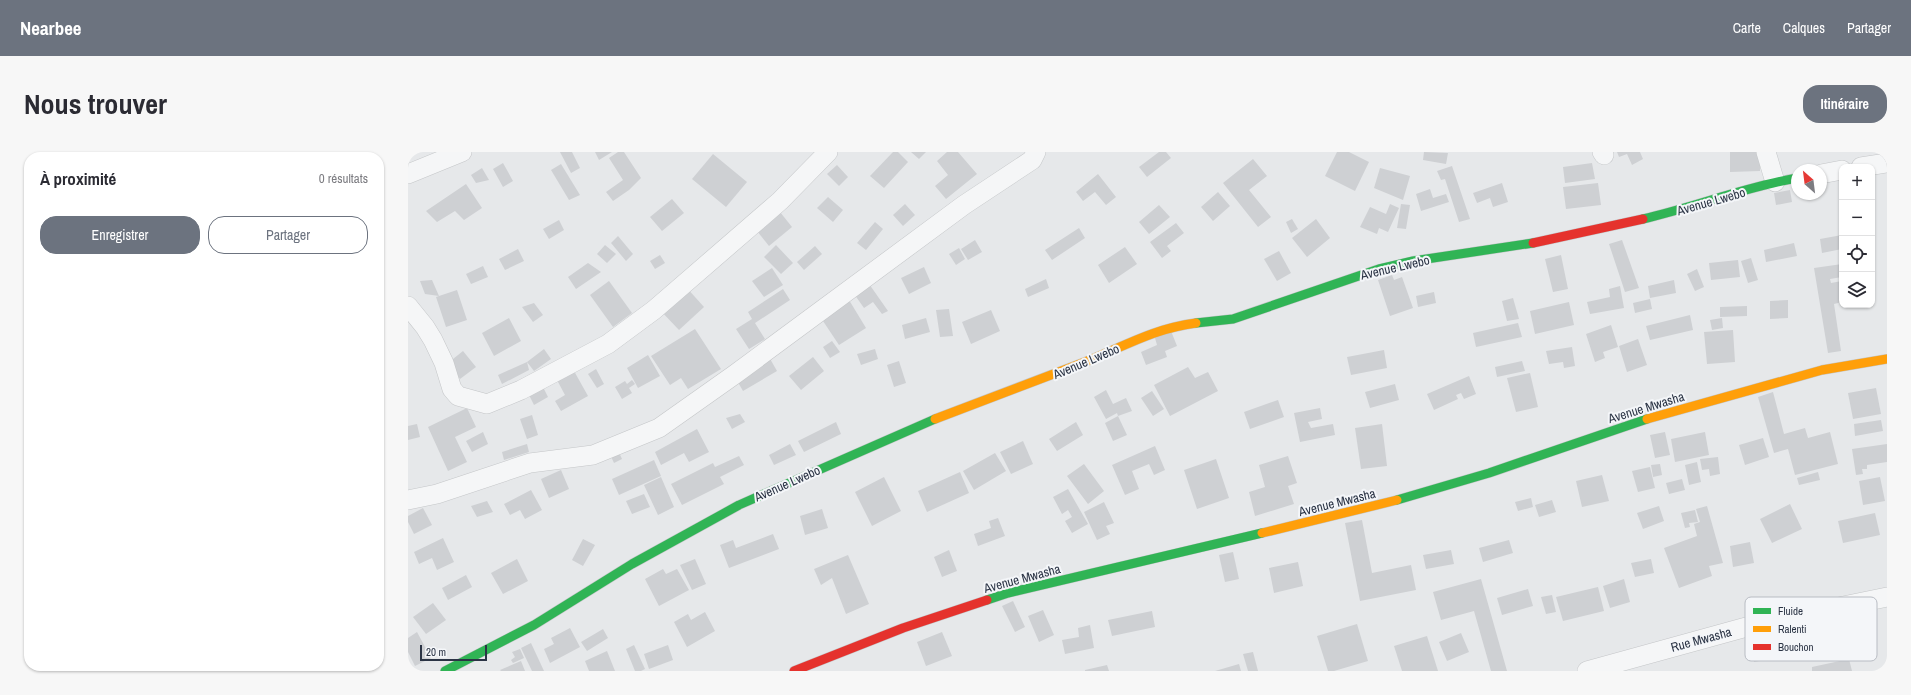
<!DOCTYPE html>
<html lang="fr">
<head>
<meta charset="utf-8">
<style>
  :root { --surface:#fff; --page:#f7f7f7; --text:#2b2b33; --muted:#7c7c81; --line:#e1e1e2; --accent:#6c737f }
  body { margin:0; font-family:"Archivo Narrow",sans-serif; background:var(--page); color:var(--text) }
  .controls { position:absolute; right:12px; top:12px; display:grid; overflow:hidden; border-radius:8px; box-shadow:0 1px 3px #0004 }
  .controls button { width:36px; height:36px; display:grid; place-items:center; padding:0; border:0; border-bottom:1px solid var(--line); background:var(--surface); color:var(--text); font:20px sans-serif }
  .compass { position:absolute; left:1383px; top:12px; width:36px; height:36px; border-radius:50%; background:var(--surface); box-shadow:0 1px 3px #0004; rotate:332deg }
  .scale { position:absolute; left:12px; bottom:10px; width:67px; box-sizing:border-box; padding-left:4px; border:2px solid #2b3445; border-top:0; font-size:11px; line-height:14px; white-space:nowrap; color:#2b3445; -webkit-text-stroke:3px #f4f6f9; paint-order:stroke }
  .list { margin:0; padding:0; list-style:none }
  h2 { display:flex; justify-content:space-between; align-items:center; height:52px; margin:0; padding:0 16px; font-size:17px }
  h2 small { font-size:13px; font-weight:400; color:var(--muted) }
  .actions { display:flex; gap:8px; padding:12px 16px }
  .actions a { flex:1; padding:9px 0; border:1px solid var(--accent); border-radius:16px; text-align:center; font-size:14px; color:var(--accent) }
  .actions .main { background:var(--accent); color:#fff }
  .icon { flex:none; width:22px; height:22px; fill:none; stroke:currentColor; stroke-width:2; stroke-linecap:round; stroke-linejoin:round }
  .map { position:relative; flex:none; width:1479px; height:519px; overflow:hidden; border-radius:16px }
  header { display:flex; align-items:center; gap:24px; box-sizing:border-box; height:56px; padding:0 20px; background:var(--accent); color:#fff }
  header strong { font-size:19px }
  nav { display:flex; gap:22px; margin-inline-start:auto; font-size:14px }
  .intro { display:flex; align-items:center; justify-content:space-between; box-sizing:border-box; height:96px; padding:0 24px }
  h1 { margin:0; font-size:28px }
  .button { padding:10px 18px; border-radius:16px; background:var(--accent); color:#fff; font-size:14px; font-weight:700 }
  main { display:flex; gap:24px; padding:0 24px }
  aside { flex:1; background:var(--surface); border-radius:16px; box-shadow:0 1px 3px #0004 }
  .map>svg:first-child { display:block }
  .building { fill:#ced0d3 }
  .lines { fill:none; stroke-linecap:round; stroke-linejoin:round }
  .street-casing { stroke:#c4c6c8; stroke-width:20 }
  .fast-casing { stroke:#c4c6c8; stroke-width:10 }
  .slow-casing { stroke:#c4c6c8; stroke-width:10 }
  .jam-casing { stroke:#c4c6c8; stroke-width:10 }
  .street { stroke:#f5f6f7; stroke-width:19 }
  .fast { stroke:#30b455; stroke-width:9 }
  .slow { stroke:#ff9f0a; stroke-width:9 }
  .jam { stroke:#e5322d; stroke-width:9 }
  .labels { text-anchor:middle; stroke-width:4; stroke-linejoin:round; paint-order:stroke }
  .street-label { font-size:13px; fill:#2b3445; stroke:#f4f6f9 }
  .key { fill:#f4f6f9; stroke:#b8bcc3; stroke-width:1 }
  .key-label { font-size:11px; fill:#2b3445 }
</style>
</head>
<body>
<header>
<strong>Nearbee</strong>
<nav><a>Carte</a><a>Calques</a><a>Partager</a></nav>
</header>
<div class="intro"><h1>Nous trouver</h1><a class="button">Itinéraire</a></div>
<main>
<aside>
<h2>À proximité<small>0 résultats</small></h2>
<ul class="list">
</ul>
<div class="actions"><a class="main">Enregistrer</a><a>Partager</a></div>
</aside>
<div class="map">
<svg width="1479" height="519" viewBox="0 0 1479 519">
  <rect width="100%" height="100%" fill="#e6e8ea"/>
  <!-- building -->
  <g class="building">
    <polygon points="152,0 164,0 172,16 163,21"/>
    <polygon points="187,0 204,0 191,8"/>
    <polygon points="210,0 216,0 233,26 221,38 205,49 198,40 215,28 201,6"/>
    <polygon points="485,0 490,0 500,10 476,36 462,24"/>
    <polygon points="503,0 518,0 511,7"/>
    <polygon points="539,0 550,0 569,22 538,47 527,34 540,23 529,9"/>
    <polygon points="751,0 758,0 763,6 739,25 731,15"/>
    <polygon points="929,0 941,0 961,10 947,39 917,24"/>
    <polygon points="1016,0 1040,1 1038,12 1015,8"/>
    <polygon points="1209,0 1232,0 1235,7 1224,13 1219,2 1211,5"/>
    <polygon points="1322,0 1352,0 1352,19 1322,20"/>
    <polygon points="305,2 339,30 318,55 284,27"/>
    <polygon points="845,7 859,24 841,38 863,65 850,75 815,31"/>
    <polygon points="95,11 105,29 95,35 85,17"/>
    <polygon points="1184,11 1187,27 1157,31 1155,15"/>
    <polygon points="153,12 172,43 161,48 143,18"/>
    <polygon points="429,13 440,25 431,34 419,22"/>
    <polygon points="1044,14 1062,67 1051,70 1037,27 1033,28 1029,19"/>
    <polygon points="74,16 81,28 68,31 63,23"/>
    <polygon points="972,16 1002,24 995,48 966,36"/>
    <polygon points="690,22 708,45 698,53 687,40 675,49 668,40"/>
    <polygon points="1094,31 1100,50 1085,55 1082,46 1069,51 1065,41"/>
    <polygon points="1190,31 1193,53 1158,57 1155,35"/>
    <polygon points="58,32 74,56 56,68 47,59 29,70 18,59"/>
    <polygon points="1022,37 1025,46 1038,42 1041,50 1013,59 1008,42"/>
    <polygon points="1382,38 1384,50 1368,53 1366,41"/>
    <polygon points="810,40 822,54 805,69 793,55"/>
    <polygon points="420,45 435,58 425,70 409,56"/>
    <polygon points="264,47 276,61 254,79 242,65"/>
    <polygon points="497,52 507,63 495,74 485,63"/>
    <polygon points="982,52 991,56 980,80 971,76 969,82 952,75 962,55 978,62"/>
    <polygon points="993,52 1002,53 998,77 989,76"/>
    <polygon points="751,53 762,65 741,82 731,70"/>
    <polygon points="372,60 384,75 361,94 349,79"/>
    <polygon points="884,67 890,77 883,81 878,70"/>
    <polygon points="908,67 922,86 899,105 884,86"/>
    <polygon points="151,68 156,78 141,87 135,77"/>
    <polygon points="467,70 475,77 458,98 449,91"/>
    <polygon points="768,71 776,81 759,94 763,99 754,106 742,90"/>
    <polygon points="671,76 677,86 644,108 637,98"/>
    <polygon points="1434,83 1434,97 1414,101 1412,87"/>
    <polygon points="210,84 225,102 218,109 203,91"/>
    <polygon points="567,88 574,100 560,108 553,97"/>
    <polygon points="1214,88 1231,136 1217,140 1201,92"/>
    <polygon points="1386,91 1389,104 1358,110 1356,98"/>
    <polygon points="197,93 208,102 199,111 189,102"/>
    <polygon points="368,93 385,111 373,122 356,105"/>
    <polygon points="407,94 414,102 396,118 389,110"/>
    <polygon points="717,95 729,112 701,131 690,113"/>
    <polygon points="551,96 557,107 548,113 541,102"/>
    <polygon points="110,97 116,109 97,118 91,107"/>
    <polygon points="871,99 883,121 869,129 856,107"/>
    <polygon points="252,103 257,111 247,117 242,109"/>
    <polygon points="1153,103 1160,137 1145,140 1137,107"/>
    <polygon points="1343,106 1350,128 1340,131 1333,109"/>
    <polygon points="1330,108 1332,125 1303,128 1301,111"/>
    <polygon points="180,111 193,120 168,137 160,125"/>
    <polygon points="1434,112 1434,125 1422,127 1423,131 1434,129 1434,150 1426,152 1433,199 1420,201 1406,116"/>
    <polygon points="75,114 80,125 63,132 58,122"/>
    <polygon points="516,115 523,131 501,142 493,126"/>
    <polygon points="364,116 375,133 356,145 344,129"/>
    <polygon points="1289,117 1296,135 1287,139 1279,122"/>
    <polygon points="984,123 986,128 994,125 1005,156 982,164 970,128"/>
    <polygon points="638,127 641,136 620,145 617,137"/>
    <polygon points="24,128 31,144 17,142 12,129"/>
    <polygon points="1266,128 1268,141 1242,146 1240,134"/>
    <polygon points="201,129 224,161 205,175 182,143"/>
    <polygon points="459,129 480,159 474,162 465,150 456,156 444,139"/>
    <polygon points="1212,134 1216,156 1182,162 1179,150 1202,145 1201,137"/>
    <polygon points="278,135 296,155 271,178 252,158"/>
    <polygon points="375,137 382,148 347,171 357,187 341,197 328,177 344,167 340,160"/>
    <polygon points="49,138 59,168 38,175 28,145"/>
    <polygon points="1026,140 1028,151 1010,155 1008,144"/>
    <polygon points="1105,146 1111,167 1099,169 1094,149"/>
    <polygon points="1242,147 1244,157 1227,161 1225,151"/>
    <polygon points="441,148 458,176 431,193 413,166"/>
    <polygon points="1380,148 1380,166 1362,167 1362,149"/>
    <polygon points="1161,150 1166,173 1127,182 1122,159"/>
    <polygon points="126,151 135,163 125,170 114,155"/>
    <polygon points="1339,154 1339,164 1312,165 1312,155"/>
    <polygon points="541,157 545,184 532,185 528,158"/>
    <polygon points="583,158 592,179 563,192 554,170"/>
    <polygon points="1282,163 1285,178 1242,188 1238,174"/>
    <polygon points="101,166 113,189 86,204 74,181"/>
    <polygon points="518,166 522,180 497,187 494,173"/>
    <polygon points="1314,166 1315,176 1304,178 1302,168"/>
    <polygon points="1110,171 1114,185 1068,195 1065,181"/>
    <polygon points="1203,173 1210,195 1195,200 1197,206 1187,210 1178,182"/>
    <polygon points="287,177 313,217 280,237 273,226 262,233 243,204"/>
    <polygon points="1325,178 1327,210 1299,212 1296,180"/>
    <polygon points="763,179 769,194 757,199 759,205 738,213 733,200 749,193 747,186"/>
    <polygon points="1230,187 1239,213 1219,220 1211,194"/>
    <polygon points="424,189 432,200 422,206 415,195"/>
    <polygon points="1164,195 1167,214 1156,216 1155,210 1141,212 1138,199"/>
    <polygon points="136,197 143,207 126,219 119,210 121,218 94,232 90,223 119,210"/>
    <polygon points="467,197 470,207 453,213 449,202"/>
    <polygon points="976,198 979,216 943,223 939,205"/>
    <polygon points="55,199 68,215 52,227 40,211"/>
    <polygon points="240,203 252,224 230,236 219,216"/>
    <polygon points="361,205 369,219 335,239 327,225"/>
    <polygon points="405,205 416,219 393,238 381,224"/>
    <polygon points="491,209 498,231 486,235 479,213"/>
    <polygon points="1114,209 1117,219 1089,225 1087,215"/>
    <polygon points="780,215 787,226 800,220 810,239 762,264 746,233"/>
    <polygon points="188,217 196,232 189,236 180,222"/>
    <polygon points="166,219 180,244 153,259 147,249 157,243 149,228"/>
    <polygon points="1122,221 1130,255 1108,260 1099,226"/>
    <polygon points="1061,224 1068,242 1056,247 1053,241 1048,243 1050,247 1026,258 1019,242"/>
    <polygon points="224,228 227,232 221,236 224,241 214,247 207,235 217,229 219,232"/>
    <polygon points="987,232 991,248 962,256 957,240"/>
    <polygon points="134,233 140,245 126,253 120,241"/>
    <polygon points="1468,236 1473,262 1445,267 1440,241"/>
    <polygon points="698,238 705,252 718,246 724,259 710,264 709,261 698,267 686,245"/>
    <polygon points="744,239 756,257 745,264 733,246"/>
    <polygon points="1365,240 1376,282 1397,276 1400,286 1422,280 1430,312 1387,323 1380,297 1366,301 1350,245"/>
    <polygon points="870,248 876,265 842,277 836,260"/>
    <polygon points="59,256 68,275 47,285 59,310 40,319 20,275"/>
    <polygon points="912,256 914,267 900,270 903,276 925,272 927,283 892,290 886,261"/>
    <polygon points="332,262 337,270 324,277 318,266"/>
    <polygon points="124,263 130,283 119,287 112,267"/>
    <polygon points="710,264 719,283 705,289 697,271"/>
    <polygon points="1473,268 1475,279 1447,284 1446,272"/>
    <polygon points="428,270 433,282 396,300 390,289"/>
    <polygon points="668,270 675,283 649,299 641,287"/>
    <polygon points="9,272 12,285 0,288 0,274"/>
    <polygon points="974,272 979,314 953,317 947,276"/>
    <polygon points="289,277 301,300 281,310 276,301 253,313 247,300"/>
    <polygon points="75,280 80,292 64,300 58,289"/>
    <polygon points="1257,280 1262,303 1247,306 1242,283"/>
    <polygon points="1297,280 1301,303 1267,310 1263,287"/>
    <polygon points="1355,286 1361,305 1337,313 1331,293"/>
    <polygon points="615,289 625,312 603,322 592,300"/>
    <polygon points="119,292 121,300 96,308 94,300"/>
    <polygon points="382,292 388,303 366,313 361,303"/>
    <polygon points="1479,292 1479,310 1459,313 1459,317 1454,317 1455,322 1448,323 1444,297"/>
    <polygon points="208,294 214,307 206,311 200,298"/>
    <polygon points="747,294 757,318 746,323 741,312 724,319 731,337 717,343 704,313"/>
    <polygon points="587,301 598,319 566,338 555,319"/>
    <polygon points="331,304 336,313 312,325 316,332 274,353 263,332 305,311 307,315"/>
    <polygon points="880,304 889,331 880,334 886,352 847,364 841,340 857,335 851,313"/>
    <polygon points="1310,305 1312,322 1302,324 1301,317 1294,318 1292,307"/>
    <polygon points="808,307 821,346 789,357 776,318"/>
    <polygon points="246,308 253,324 211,343 204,327"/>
    <polygon points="1289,310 1293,330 1281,333 1277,313"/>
    <polygon points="676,312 696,339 680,352 659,324"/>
    <polygon points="1252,312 1254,323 1245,325 1243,313"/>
    <polygon points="1242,315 1247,336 1230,340 1224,319"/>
    <polygon points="153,318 161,337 141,346 133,327"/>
    <polygon points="552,320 561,341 519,360 510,339"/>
    <polygon points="1410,320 1412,328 1391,333 1389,326"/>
    <polygon points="1194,323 1201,349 1174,355 1168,329"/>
    <polygon points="253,325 266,355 250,363 236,333"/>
    <polygon points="476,325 493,359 464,374 447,340"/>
    <polygon points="1472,325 1477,349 1455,353 1451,329"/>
    <polygon points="1274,327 1277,338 1261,342 1258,331"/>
    <polygon points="660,337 680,372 664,381 657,369 664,365 660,358 654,362 645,345"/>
    <polygon points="123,338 134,358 117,367 112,358 102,363 96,352"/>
    <polygon points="236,342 242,355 224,362 218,349"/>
    <polygon points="1123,346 1125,355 1110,359 1107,350"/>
    <polygon points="1144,348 1148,360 1131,365 1127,353"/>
    <polygon points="79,349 85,360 69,365 63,354"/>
    <polygon points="696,350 706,371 698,374 702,382 689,388 676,360"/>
    <polygon points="1382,352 1394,377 1364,391 1352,367"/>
    <polygon points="1251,354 1256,369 1235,377 1229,361"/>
    <polygon points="1299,354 1315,411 1301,414 1304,424 1271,436 1256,396 1289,384 1286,372 1292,370 1288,357"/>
    <polygon points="15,356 24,373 6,382 0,370 0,364"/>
    <polygon points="414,357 420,376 397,383 392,364"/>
    <polygon points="1287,358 1290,370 1281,371 1282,375 1277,376 1273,361"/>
    <polygon points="1467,361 1472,383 1435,391 1430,369"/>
    <polygon points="590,366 597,384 570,394 566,382 583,376 581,369"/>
    <polygon points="954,368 964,421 1003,413 1008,438 952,449 937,371"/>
    <polygon points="365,382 371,397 321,416 312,393 325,388 328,396"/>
    <polygon points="35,386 46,410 29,418 24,406 11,412 6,400"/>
    <polygon points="175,387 187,393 175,414 164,408"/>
    <polygon points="1101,388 1105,401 1075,410 1071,396"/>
    <polygon points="1342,390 1346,411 1325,415 1322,394"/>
    <polygon points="541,398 549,419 534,425 526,405"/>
    <polygon points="1043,398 1046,412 1018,417 1015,403"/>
    <polygon points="825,400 831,427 817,430 811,403"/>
    <polygon points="440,403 461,452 438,462 424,426 413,433 406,417"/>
    <polygon points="109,407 120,429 95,442 83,421"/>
    <polygon points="287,407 298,432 284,438 272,413"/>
    <polygon points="1243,407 1246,421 1227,425 1223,411"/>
    <polygon points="890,410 895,434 866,441 861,416"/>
    <polygon points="255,417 258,422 269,417 281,438 251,454 237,427"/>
    <polygon points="58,423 64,435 40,448 34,436"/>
    <polygon points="1073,427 1099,519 1083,519 1066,459 1033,468 1025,440"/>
    <polygon points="1216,427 1222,450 1202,456 1195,434"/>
    <polygon points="1190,435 1196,459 1155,469 1148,445"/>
    <polygon points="1120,437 1125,454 1094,463 1089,446"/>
    <polygon points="1144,443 1148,460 1138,462 1133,445"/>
    <polygon points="605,449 617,475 607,480 594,454"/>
    <polygon points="25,451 38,468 18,482 5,465"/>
    <polygon points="635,458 646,483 631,490 620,464"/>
    <polygon points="744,459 747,475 704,484 700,468"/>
    <polygon points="297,460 307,479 279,495 266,470 280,462 283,468"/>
    <polygon points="949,472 960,509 926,519 920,519 909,484"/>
    <polygon points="682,473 686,496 657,502 654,488 671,485 670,476"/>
    <polygon points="162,476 172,495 142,511 136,497 146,492 143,486"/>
    <polygon points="195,477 200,486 179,499 173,490"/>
    <polygon points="9,480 23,506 7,514 0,500 0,486"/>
    <polygon points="534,480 544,504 518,514 509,490"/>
    <polygon points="1053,481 1061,500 1039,509 1031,490"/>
    <polygon points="1374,483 1378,504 1346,510 1342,490"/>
    <polygon points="1019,484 1030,519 994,519 986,494"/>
    <polygon points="123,491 136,519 124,519 113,496"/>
    <polygon points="226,493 237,517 233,519 227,519 218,497"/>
    <polygon points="260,493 265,508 241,517 236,502"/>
    <polygon points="112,497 116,506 105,511 103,508 107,505 104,500"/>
    <polygon points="199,499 207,519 181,519 177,509"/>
    <polygon points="845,500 850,519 840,519 835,502"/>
    <polygon points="1441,507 1444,519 1404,519 1404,515"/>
    <polygon points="113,509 117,519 93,519 92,518"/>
    <polygon points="831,512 833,519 807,519"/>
    <polygon points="699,513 701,519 677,519 677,518"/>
  </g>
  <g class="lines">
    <defs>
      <g id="street">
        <polyline points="1194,0 1196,3"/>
        <polyline points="1358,0 1367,30"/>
        <polyline points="1453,15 1479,11"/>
        <polyline points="0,22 54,0"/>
        <polyline points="1413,22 1434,18"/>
        <polyline points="0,154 17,175 25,188 36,211 44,237 50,244 79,252 113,238 200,192 246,158 372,49 420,0"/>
        <polyline points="0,348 29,342 122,311 185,303 251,276 326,223 556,53 624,8 628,0"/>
        <polyline points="1179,519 1353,471 1479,445"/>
      </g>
      <g id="fast">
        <path d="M1235 67C1287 55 1337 35 1389 26"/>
        <polyline points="788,171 825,167 971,117 1005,109 1125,91"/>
        <polyline points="989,348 1081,321 1239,267"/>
        <polyline points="579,448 600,441 854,381"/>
        <polyline points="37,519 126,473 224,412 331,353 527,267"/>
      </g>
      <g id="slow">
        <path d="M527 267C577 248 627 229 677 210 717 194 744 177 788 171"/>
        <polyline points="1239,267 1414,218 1479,207"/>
        <polyline points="854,381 989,348"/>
      </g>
      <g id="jam">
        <polyline points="1125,91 1235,67"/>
        <polyline points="386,519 495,476 579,448"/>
      </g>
    </defs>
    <!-- street casing -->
    <use href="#street" class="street-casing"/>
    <!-- fast casing -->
    <use href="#fast" class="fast-casing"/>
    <!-- slow casing -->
    <use href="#slow" class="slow-casing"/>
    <!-- jam casing -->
    <use href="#jam" class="jam-casing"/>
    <!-- street -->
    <use href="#street" class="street"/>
    <!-- fast -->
    <use href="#fast" class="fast"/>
    <!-- slow -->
    <use href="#slow" class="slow"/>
    <!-- jam -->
    <use href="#jam" class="jam"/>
  </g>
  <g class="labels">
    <!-- street labels -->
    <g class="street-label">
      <text transform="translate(1303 49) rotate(-16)" y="5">Avenue Lwebo</text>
      <text transform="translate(987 115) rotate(-13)" y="5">Avenue Lwebo</text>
      <text transform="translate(678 209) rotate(-23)" y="5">Avenue Lwebo</text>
      <text transform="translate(1238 255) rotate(-17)" y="5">Avenue Mwasha</text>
      <text transform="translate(379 331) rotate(-24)" y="5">Avenue Lwebo</text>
      <text transform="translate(929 350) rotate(-14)" y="5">Avenue Mwasha</text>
      <text transform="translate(614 426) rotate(-15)" y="5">Avenue Mwasha</text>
      <text transform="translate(1293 487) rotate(-15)" y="5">Rue Mwasha</text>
    </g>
  </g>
  <!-- legend -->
  <rect x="1337" y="445" width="132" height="64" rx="6" class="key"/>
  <rect x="1345" y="456" width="18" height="6" fill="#30b455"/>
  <rect x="1345" y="474" width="18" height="6" fill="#ff9f0a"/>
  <rect x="1345" y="492" width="18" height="6" fill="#e5322d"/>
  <g class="key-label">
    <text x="1370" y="463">Fluide</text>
    <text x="1370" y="481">Ralenti</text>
    <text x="1370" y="499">Bouchon</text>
  </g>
</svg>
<div class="controls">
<button>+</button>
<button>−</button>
<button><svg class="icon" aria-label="locate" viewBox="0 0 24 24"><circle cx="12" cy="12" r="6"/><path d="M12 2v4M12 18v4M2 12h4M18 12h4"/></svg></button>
<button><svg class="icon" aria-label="layers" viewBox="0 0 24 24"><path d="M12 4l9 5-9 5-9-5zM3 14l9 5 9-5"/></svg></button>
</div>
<svg class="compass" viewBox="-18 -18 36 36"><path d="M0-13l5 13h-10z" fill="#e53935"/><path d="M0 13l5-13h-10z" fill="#7c7c81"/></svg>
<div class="scale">20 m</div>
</div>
</main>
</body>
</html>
